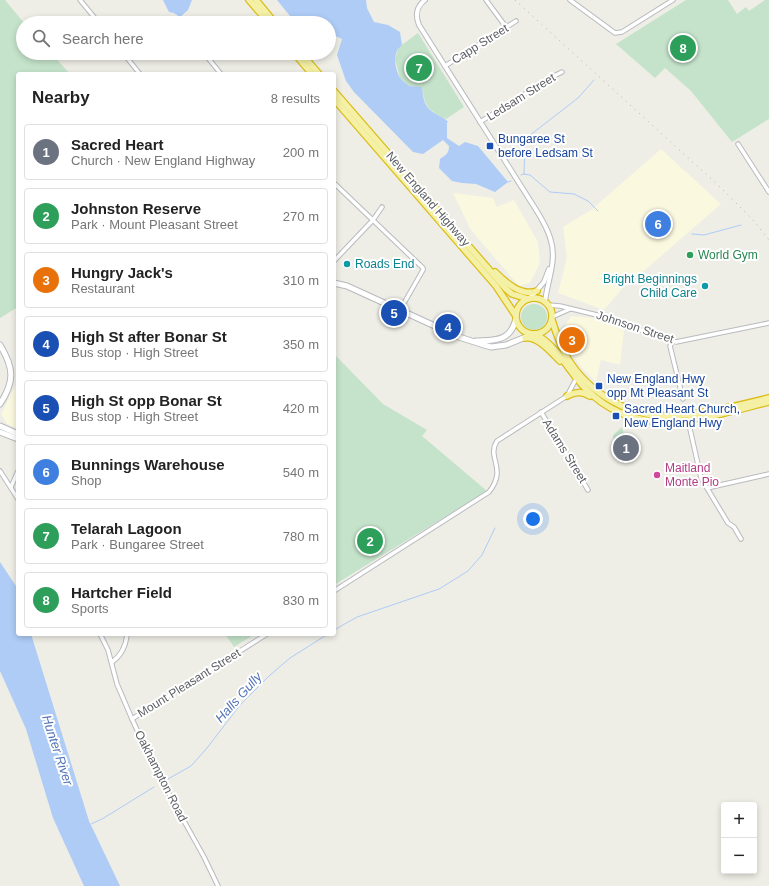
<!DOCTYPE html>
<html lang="en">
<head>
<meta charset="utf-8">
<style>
  :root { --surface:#fff; --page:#f2f2f2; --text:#222; --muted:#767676; --line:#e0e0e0; --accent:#d76644 }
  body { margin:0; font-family:Helvetica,sans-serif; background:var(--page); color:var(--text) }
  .controls { position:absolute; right:12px; bottom:12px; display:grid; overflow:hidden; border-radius:4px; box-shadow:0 2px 6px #0003 }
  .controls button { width:36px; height:36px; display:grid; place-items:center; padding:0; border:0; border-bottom:1px solid var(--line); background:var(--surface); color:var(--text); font:20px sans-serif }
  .you { position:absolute; left:533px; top:519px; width:14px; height:14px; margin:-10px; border:3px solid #fff; border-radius:50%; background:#1a73e8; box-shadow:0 0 0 6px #1a73e833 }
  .badge { display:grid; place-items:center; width:26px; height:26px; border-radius:50%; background:var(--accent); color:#fff; font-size:13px; font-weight:700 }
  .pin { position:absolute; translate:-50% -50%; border:2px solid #fff; box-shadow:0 1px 4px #0006 }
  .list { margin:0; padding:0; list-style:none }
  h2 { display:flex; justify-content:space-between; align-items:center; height:52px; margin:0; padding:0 16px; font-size:17px }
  h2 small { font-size:13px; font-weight:400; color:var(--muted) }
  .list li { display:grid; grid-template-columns:26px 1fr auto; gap:12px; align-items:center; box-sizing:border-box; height:56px; margin:0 8px 8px; padding:0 8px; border:1px solid var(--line); border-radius:4px }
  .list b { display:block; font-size:15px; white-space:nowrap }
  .list p { margin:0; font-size:13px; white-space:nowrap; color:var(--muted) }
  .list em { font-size:13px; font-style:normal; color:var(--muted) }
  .icon { flex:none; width:22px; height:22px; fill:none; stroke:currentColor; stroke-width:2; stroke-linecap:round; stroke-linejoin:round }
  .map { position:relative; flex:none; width:769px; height:886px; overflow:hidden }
  .search { position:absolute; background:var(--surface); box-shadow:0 2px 6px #0003; left:16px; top:16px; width:320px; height:44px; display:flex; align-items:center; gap:10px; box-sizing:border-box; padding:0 14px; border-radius:22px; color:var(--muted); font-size:15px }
  .panel { position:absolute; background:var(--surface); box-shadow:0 2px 6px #0003; left:16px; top:72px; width:320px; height:564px; border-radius:4px }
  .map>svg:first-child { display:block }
  .commercial { fill:#faf8df }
  .green { fill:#c5e3ca }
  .water { fill:#aeccf6 }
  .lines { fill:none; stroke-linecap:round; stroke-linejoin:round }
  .stream { stroke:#aeccf6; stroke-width:1 }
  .minor-casing { stroke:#b8babe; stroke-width:5.5 }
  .tertiary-casing { stroke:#b8babe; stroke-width:6 }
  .secondary-casing { stroke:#b7b9be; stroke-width:7 }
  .trunk-casing { stroke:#dbbd19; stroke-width:8 }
  .minor { stroke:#fff; stroke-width:3.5 }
  .tertiary { stroke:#fff; stroke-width:4 }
  .secondary { stroke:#fff; stroke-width:5 }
  .trunk { stroke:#f4f0a6; stroke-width:5.5 }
  .rail { stroke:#b4b4b5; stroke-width:1; stroke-dasharray:1 5; stroke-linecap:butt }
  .transit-dot { fill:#1a4fb4; stroke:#fff; stroke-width:1.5 }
  .leisure-dot { fill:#2e9e5b; stroke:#fff; stroke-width:1.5 }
  .culture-dot { fill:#0f9aa8; stroke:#fff; stroke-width:1.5 }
  .hotel-dot { fill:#d1479c; stroke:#fff; stroke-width:1.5 }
  .labels { text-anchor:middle; stroke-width:4; stroke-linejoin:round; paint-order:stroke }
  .street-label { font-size:12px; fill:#5e6065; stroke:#fff }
  .transit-label { font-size:12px; fill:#164399; stroke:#fff; text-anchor:start }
  .leisure-label { font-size:12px; fill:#27864d; stroke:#fff; text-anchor:start }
  .culture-label { font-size:12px; fill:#0d838f; stroke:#fff; text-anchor:start }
  .hotel-label { font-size:12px; fill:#b23c85; stroke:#fff; text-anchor:start }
  .water-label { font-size:13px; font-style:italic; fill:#5374b7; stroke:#fff }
</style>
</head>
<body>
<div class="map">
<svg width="769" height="886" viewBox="0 0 769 886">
  <rect width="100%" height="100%" fill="#eeeee6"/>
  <!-- commercial -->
  <g class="commercial">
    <polygon points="661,149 721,204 637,277 628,282 604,310 558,293 567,258 563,227 591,210"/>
    <polygon points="453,193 493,198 497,207 514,200 538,242 540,263 530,283 519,286 471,230"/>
    <polygon points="571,316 593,318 624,330 620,365 601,360 596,382 582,368 573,355 561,332"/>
    <polygon points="18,381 18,429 7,424 1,414"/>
  </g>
  <!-- green -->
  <g class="green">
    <polygon points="0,0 5,0 24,23 23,53 51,53 70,74 18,74 18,307 0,318"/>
    <polygon points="686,0 728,0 737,14 746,7 749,11 765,0 769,0 769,119 732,142 691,91 665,68 655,78 616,44"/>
    <path d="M418 33 464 107 446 119C428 110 425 107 422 87L409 86 400 78 395 59 399 47Z"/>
    <circle cx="534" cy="317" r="13"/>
    <polygon points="334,354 383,404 427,430 422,436 487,491 334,585"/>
    <polygon points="622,427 625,439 622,442 618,439 614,439 613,437 613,435"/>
    <polygon points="225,634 255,634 234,647"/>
  </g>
  <!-- water -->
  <g class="water">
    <polygon points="163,0 192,0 188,10 180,17 174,13 169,12"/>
    <path d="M277 0H366L367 8 374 22 388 25 400 32 402 45C392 52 395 67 399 76 401 80 406 83 409 86L422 87C423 98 424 108 436 114 441 117 445 118 449 123L447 122V138L459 146 465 142 478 146 508 182 495 192 476 184 462 183 452 181 439 168 440 159C446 155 449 153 449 146L443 140 423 154 413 152 354 92 346 81 337 55 342 39 329 33V23H309L298 17 290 16Z"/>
    <polygon points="0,562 18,589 18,634 31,634 89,821 120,886 84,886 53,818 26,729 0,671"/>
  </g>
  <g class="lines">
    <!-- stream -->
    <g class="stream">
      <polyline points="524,174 525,139 578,98 594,80"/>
      <polyline points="521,175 524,174 530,175 550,192 574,194 588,201 598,211"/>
      <polyline points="508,182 511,181"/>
      <polyline points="692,234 704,235 741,225"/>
      <polyline points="334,630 357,617 439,589 468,571 482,555 495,528"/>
      <polyline points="168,779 191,766 207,748 240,705 269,676 290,658 328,634"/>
      <polyline points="91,824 102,819 154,787"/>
    </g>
    <defs>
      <g id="minor">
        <polyline points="80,0 99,23"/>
        <polyline points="486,0 506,27"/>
        <polyline points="570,0 615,33 622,32 673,0"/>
        <polyline points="123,53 140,74"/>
        <polyline points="204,53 221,74"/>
        <polyline points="445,66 516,21"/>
        <polyline points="480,122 552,77 562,72"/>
        <polyline points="738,144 769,192"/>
        <polyline points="334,183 423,268 423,270 400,310"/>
        <polyline points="334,261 373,220 382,207"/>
        <polyline points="548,305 560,306 597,315 676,342 769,323"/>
        <polyline points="552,317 570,309"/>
        <polyline points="672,342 670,346 683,399"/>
        <polyline points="541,412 588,490"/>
        <polyline points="688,420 701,478 728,523 734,527 741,539"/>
        <polyline points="0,471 18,499"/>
        <polyline points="11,487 18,471"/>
        <polyline points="707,488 769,474"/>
        <path d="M334 591 489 492C508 468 486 458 497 441L567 396 576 379"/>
        <polyline points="100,634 108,650 117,684 132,719 154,767 204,857 218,886"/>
        <path d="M112 662C122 655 126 646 127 634"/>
        <polyline points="132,719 267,634"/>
      </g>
      <g id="tertiary">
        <path d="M425 0C416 7 415 15 419 25L533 205C540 216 548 228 551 241 557 261 547 282 545 302"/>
        <polyline points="530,298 544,282 549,269"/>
      </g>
      <g id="secondary">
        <polyline points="334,283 347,286 459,337 484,345 491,347 506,345 533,334"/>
        <path d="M476 341C495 340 510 342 516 319"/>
        <path d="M0 345C14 368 15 381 0 404"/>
        <polyline points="0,426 18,434"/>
        <polyline points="0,432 18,439"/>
      </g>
      <g id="trunk">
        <polyline points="249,0 269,23"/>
        <polyline points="256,0 275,23"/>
        <polyline points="294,53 312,74"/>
        <polyline points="301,53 319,74"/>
        <polyline points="334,91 506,289 512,294 528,299"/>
        <polyline points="334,99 496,286 516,316"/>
        <path d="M495 272C505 282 521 297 537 291"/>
        <circle cx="534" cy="316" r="18"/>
        <path d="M552 320C556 333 561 347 568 359 589 393 629 417 670 416 704 414 737 406 769 398"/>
        <path d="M535 334C558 346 568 371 586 389 639 443 706 417 769 402"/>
        <path d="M525 338C538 336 551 352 560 361"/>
        <path d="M567 396C576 392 581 391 590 396"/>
      </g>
    </defs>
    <!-- minor casing -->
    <use href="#minor" class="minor-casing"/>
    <!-- tertiary casing -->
    <use href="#tertiary" class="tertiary-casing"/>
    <!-- secondary casing -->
    <use href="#secondary" class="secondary-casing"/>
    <!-- trunk casing -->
    <use href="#trunk" class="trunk-casing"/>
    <!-- minor -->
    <use href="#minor" class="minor"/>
    <!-- tertiary -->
    <use href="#tertiary" class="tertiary"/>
    <!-- secondary -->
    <use href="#secondary" class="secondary"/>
    <!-- trunk -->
    <use href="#trunk" class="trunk"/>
    <!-- rail -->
    <polyline class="rail" points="515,0 720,187 753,220 769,240"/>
  </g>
  <!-- markers -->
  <g class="transit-dot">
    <rect x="486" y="142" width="8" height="8" rx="2"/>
    <rect x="595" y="382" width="8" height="8" rx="2"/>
    <rect x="612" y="412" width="8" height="8" rx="2"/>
  </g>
  <circle class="leisure-dot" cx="690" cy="255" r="4"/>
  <g class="culture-dot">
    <circle cx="347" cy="264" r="4"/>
    <circle cx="705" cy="286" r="4"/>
  </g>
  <circle class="hotel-dot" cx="657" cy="475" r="4"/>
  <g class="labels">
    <!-- street labels -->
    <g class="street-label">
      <text transform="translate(480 44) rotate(-32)" y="4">Capp Street</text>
      <text transform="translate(521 97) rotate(-32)" y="4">Ledsam Street</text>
      <text transform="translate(428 199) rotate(49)" y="4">New England Highway</text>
      <text transform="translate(635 327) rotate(18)" y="4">Johnson Street</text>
      <text transform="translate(565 451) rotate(58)" y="4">Adams Street</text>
      <text transform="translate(189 683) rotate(-32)" y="4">Mount Pleasant Street</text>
      <text transform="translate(161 776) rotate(63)" y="4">Oakhampton Road</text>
    </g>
    <!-- transit labels -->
    <g class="transit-label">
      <text x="498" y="143">Bungaree St<tspan x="498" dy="14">before Ledsam St</tspan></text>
      <text x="607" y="383">New England Hwy<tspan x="607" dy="14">opp Mt Pleasant St</tspan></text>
      <text x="624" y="413">Sacred Heart Church,<tspan x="624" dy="14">New England Hwy</tspan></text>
    </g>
    <!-- leisure labels -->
    <g class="leisure-label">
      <text x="698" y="259">World Gym</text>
    </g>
    <!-- culture labels -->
    <g class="culture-label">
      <text x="355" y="268">Roads End</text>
      <text x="697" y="283" text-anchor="end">Bright Beginnings<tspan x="697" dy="14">Child Care</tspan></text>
    </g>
    <!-- hotel labels -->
    <g class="hotel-label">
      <text x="665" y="472">Maitland<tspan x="665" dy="14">Monte Pio</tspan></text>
    </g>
    <!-- water labels -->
    <g class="water-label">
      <text transform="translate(238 697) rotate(-48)" y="5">Halls Gully</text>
      <text transform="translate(58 750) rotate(72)" y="5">Hunter River</text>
    </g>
  </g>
</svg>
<div class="controls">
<button>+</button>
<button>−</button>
</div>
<div class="you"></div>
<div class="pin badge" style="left:626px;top:448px;background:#6b7280">1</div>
<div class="pin badge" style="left:370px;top:541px;background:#2e9e5b">2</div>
<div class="pin badge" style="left:572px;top:340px;background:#e8710a">3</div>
<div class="pin badge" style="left:448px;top:327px;background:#1a4fb4">4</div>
<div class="pin badge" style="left:394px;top:313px;background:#1a4fb4">5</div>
<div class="pin badge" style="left:658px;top:224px;background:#3f7fe0">6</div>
<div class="pin badge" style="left:419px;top:68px;background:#2e9e5b">7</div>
<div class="pin badge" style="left:683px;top:48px;background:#2e9e5b">8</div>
<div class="search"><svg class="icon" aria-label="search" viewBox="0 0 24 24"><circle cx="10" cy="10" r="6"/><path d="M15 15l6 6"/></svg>Search here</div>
<section class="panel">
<h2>Nearby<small>8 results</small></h2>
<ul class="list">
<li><span class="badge" style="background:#6b7280">1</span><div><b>Sacred Heart</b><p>Church · New England Highway</p></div><em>200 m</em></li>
<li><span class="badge" style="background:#2e9e5b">2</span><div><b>Johnston Reserve</b><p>Park · Mount Pleasant Street</p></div><em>270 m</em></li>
<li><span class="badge" style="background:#e8710a">3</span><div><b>Hungry Jack's</b><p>Restaurant</p></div><em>310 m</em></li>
<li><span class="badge" style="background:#1a4fb4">4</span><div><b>High St after Bonar St</b><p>Bus stop · High Street</p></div><em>350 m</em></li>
<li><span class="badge" style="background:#1a4fb4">5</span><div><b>High St opp Bonar St</b><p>Bus stop · High Street</p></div><em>420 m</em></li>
<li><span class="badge" style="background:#3f7fe0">6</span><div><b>Bunnings Warehouse</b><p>Shop</p></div><em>540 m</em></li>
<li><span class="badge" style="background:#2e9e5b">7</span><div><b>Telarah Lagoon</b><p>Park · Bungaree Street</p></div><em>780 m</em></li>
<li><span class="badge" style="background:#2e9e5b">8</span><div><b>Hartcher Field</b><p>Sports</p></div><em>830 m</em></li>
</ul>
</section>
</div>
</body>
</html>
